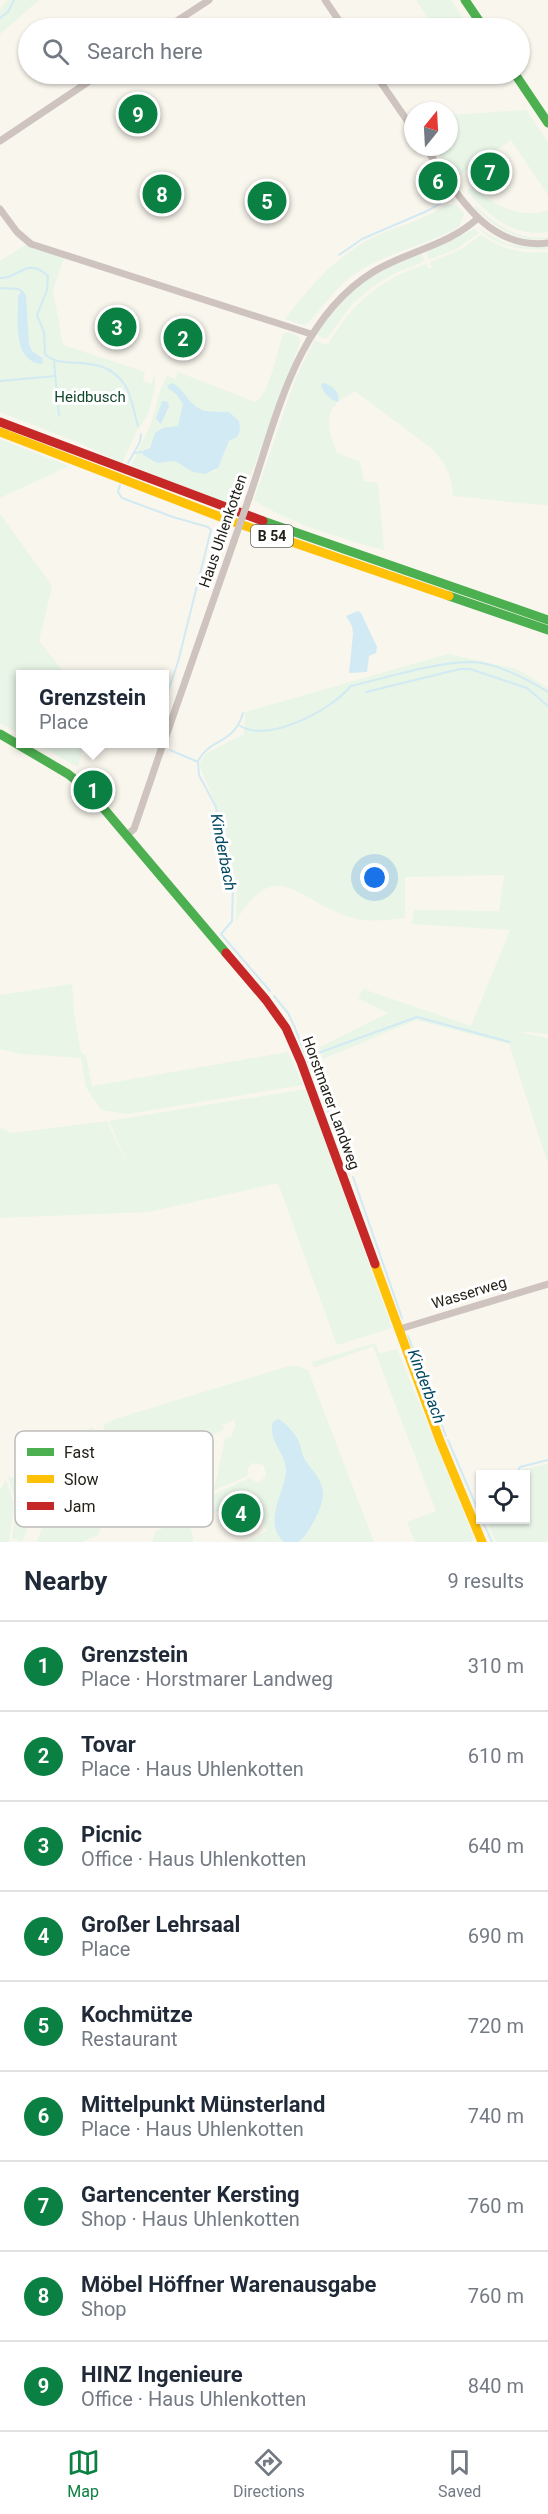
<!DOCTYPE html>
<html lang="en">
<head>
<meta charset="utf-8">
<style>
  :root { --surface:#fff; --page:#f6f6f7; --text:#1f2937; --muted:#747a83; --line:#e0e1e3; --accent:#0b8043 }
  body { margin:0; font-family:Roboto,sans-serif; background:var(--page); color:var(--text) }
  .controls { position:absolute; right:18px; bottom:18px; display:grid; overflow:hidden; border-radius:0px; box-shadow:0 2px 4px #0004 }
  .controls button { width:54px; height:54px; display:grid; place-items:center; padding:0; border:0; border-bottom:2px solid var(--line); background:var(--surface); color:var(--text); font:30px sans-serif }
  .compass { position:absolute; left:404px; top:102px; width:54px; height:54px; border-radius:50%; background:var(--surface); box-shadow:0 2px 4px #0004; rotate:18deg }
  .you { position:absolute; left:375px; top:878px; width:21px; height:21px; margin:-15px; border:4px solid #fff; border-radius:50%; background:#1a73e8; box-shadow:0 0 0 9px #1a73e833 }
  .badge { display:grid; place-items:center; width:39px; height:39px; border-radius:50%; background:var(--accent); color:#fff; font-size:20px; font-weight:700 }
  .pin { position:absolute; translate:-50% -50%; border:3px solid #fff; box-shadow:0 2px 6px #0006 }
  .popup { position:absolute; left:16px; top:670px; width:153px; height:78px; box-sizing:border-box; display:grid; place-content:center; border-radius:0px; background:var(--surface); filter:drop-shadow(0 2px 4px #0005); font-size:20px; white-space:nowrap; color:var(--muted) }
  .popup b { font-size:22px; color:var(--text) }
  .popup::after { content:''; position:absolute; left:50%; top:100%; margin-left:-12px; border:12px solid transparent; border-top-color:var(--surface) }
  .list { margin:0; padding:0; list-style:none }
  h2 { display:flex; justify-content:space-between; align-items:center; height:78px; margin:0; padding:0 24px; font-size:26px }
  h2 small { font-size:20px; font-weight:400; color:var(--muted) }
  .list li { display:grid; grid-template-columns:39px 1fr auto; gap:18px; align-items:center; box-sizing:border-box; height:90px; padding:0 24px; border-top:2px solid var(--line) }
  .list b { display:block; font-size:22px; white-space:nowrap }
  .list p { margin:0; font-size:20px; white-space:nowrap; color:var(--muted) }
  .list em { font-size:20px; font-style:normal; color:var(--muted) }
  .icon { flex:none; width:33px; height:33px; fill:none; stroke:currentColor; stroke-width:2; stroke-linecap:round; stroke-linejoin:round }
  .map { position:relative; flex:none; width:548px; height:1542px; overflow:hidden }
  .search { position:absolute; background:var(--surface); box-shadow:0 2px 4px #0004; left:18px; right:18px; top:18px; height:66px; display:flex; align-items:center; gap:15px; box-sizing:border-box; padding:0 21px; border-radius:33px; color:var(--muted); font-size:22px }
  .sheet { height:888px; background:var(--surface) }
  nav { display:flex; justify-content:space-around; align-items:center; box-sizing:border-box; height:84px; border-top:2px solid var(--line); background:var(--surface); font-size:16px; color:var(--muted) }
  nav a { display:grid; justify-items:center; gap:3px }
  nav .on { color:var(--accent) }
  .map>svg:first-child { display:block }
  .green { fill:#e8f5e7; fill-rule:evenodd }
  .water { fill:#d2eaf3 }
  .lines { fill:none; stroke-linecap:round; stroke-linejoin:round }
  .stream { stroke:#d2eaf3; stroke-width:2 }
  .street { stroke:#cec3be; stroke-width:7 }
  .fast { stroke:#4caf50; stroke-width:9 }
  .slow { stroke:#ffc107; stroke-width:9 }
  .jam { stroke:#c62828; stroke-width:9 }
  .street-bridge { stroke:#cec3be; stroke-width:7 }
  .labels { text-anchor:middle; stroke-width:6; stroke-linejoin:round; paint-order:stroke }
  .shield { fill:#fff; stroke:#65645f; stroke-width:1.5 }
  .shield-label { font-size:14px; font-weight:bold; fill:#23211a }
  .park-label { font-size:15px; fill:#13472c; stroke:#fff }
  .street-label { font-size:15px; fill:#23211a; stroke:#fff }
  .water-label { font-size:16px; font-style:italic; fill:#014860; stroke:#fff }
  .key { fill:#fff; stroke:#bdbcba; stroke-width:1.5 }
  .key-label { font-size:16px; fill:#23211a }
</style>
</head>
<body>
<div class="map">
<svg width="548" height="1542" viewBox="0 0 548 1542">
  <rect width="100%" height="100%" fill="#f9f6ed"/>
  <!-- green -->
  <g class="green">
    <polygon points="7,0 39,0 0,34 0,10"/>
    <polygon points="416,0 451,0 470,28 435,28"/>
    <polygon points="526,110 548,142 548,195 511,140 455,178 434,147 449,147 449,115"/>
    <path d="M473 186C493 205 521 220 548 210V232C511 237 490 216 467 191Z"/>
    <path d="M447 204 458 206 464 214 459 227C423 247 382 253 349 278 333 291 322 308 308 323L304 325 285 319C310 286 338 254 376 236 400 225 425 220 447 204Z"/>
    <path d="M476 206C497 225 518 241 548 237V239C517 243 496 228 474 207Z"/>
    <path d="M478 228 507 244 527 247H548V249C523 251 496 247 478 228Z"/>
    <polygon points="474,229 479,233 456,249 429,260 427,254 429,251"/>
    <path d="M481 235C505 250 520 254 548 252V505C516 504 485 498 453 496 451 473 446 463 430 447L355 391 339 401 336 390 323 383 330 398 337 403C322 417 331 437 337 453L360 462 364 481 378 483 384 550C340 538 291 524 254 500L295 380 314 340 328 345C352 303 380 279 426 264L428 268H432L430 262 460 250Z"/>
    <path d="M25 245 64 258 53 290 63 345 145 372 143 381 151 384 155 373V386L148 415 137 430 122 463 80 443 0 412V261ZM22 291 26 295 29 344 32 351 42 356 43 361 34 362C13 346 19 318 18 296Z"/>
    <path d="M421 254 425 261 393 274 371 288 352 304 327 338H323L316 334C341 296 377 266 421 254Z"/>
    <path d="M288 332 299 337 300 343 240 504 233 505 131 466 151 424 161 388 167 376 176 379 178 372 255 402C269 396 278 349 283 334ZM204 410 213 413 221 411 233 438C223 447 224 462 214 472L184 467 175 461 157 463 142 454 144 450Z"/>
    <polygon points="0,439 69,466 0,498"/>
    <polygon points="0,514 52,586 39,641 65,674 21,674 21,735 0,723"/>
    <path d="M448 654 517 669 548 688V1034L515 1031 548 1038V1164L509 1044 416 1020 323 1059 320 1047 388 1013 358 998 363 989 471 1026 510 930 412 924 414 910 499 911 504 875 405 877V918C386 920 368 923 349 917 299 901 276 854 236 921L237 888 223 821 199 765 205 754 244 734 245 712Z"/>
    <polygon points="37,744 84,744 78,767"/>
    <polygon points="72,984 74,1012 81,1053 86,1056 92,1086 288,1052 303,1085 127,1114 101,1110 86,1087 81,1058 21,1054 0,1049 0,995"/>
    <polygon points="306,1089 392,1328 337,1345 278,1183 148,1212 0,1218 0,1128 12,1133 107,1121 133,1177 109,1121"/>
    <polygon points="375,1343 379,1354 397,1349 474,1538 470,1542 415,1542 407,1522 436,1511 373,1346 316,1367 313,1366 312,1362"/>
    <path d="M289 1366H298L308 1370 374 1542H247L267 1531 252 1500 244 1503 243 1501 193 1522 187 1507 249 1478 258 1483 266 1476 264 1465 253 1463 248 1468V1476L214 1490 225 1438 231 1437 236 1424 233 1420 226 1424 222 1423 221 1425 225 1427C215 1438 204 1435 191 1439L187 1449 184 1450 121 1453 111 1442 101 1439 105 1424 115 1419Z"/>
    <polygon points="91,1427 94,1430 90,1447 80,1443 81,1438"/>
    <polygon points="548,1464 548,1542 496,1542 488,1524 494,1520 526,1520 526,1474 518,1474 520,1470"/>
    <polygon points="8,1476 29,1483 37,1501 22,1542 12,1538 17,1506"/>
    <polygon points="6,1480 14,1503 9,1542 0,1542 0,1490"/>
    <polygon points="57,1486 99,1505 105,1517 98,1535 82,1542 37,1542"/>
    <path d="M183 1520C190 1523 194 1534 193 1542H152L156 1531Z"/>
  </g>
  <!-- water -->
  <g class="water">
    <path d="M22 291 26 295 29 344 32 351 43 358 42 364C11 361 19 317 18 296Z"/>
    <path d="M171 383C182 386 186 399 195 406 206 414 217 411 229 412L239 421 240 431 237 437 229 441 218 468 205 474 193 472 175 461 157 463 142 454 144 450 150 448 155 433 163 428 178 426 183 404 177 395 167 387Z"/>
    <path d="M324 383C332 386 341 392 338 402 331 401 322 392 321 384Z"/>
    <polygon points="162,401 168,402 169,406 161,424 156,419"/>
    <polygon points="358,611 361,613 377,647 376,653 369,656 367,672 349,673 353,634 352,626 346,616"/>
    <path d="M278 1419C284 1421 297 1436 299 1442 301 1447 302 1455 305 1460 312 1470 322 1479 323 1493 324 1505 308 1536 298 1542H284C262 1522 285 1493 286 1471 287 1454 267 1440 273 1422Z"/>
  </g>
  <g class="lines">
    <!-- stream -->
    <g class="stream">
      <polyline points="0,18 8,12 14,0"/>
      <polyline points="339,255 362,239 427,211 443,202"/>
      <path d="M0 278C19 279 26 256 48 276L47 290 37 315 44 332 45 354C61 372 102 350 125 385 132 396 134 413 138 426"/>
      <polyline points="0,288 18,289 23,292"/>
      <polyline points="54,362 59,415"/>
      <polyline points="0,381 55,376"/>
      <polyline points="134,453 142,452"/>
      <polyline points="128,463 140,442 141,434"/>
      <polyline points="120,485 118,492 122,498 173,517 208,527 211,530 178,662 165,700"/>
      <polyline points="366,692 460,669 470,669 527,688 548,706"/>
      <path d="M240 726C270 743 331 710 351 686 390 677 431 663 470 662 496 662 527 679 548 692"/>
      <polyline points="152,744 156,745"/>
      <polyline points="170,750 198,762 199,775 216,807 220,833 233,883 232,921 221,934 270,991"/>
      <path d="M198 761C209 738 234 745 243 713"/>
      <polyline points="274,996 288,1013 295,1028 350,1168"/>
      <polyline points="307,1057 417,1017 510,1042"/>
      <polyline points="353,1177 402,1318"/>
      <polyline points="408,1336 446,1436"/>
      <polyline points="448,1440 480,1515"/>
      <polyline points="516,1474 520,1467 548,1460"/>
      <polyline points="482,1520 492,1542"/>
    </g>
    <!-- street -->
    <g class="street">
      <polyline points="325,0 344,28"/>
      <polyline points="166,28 209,0"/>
      <polyline points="375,74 413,129"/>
      <polyline points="0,141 100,74"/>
      <path d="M425 147C455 190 486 251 548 243"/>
      <polyline points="0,209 17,232 31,244 311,334"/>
      <path d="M249 498C277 417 295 321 373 272 407 251 448 246 478 218"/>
      <polyline points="165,739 234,541"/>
      <polyline points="127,835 134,829 163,744"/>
      <polyline points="403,1328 548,1284"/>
    </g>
    <!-- fast -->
    <g class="fast">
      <polyline points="465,0 484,28"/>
      <polyline points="515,74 548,123"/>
      <polyline points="263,521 548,620"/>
      <polyline points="449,596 548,630"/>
      <polyline points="0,734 68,774 88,790 226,953"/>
    </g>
    <!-- slow -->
    <g class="slow">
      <polyline points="0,432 231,521 449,596"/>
      <polyline points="375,1264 440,1441 482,1542"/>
    </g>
    <!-- jam -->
    <g class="jam">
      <polyline points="0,422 263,521"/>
      <polyline points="226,953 266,1000 286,1028 301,1062 375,1264"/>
    </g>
    <!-- street-bridge -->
    <polyline class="street-bridge" points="234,541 249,498"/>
  </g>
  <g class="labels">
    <!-- shield labels -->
    <rect class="shield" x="251" y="525" width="42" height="22" rx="4.5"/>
    <g class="shield-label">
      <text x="272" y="541">B 54</text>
    </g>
    <!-- park labels -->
    <g class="park-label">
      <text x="90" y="402">Heidbusch</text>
    </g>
    <!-- street labels -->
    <g class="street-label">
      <text transform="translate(223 531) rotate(-71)" y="5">Haus Uhlenkotten</text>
      <text transform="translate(331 1103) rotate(70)" y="5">Horstmarer Landweg</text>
      <text transform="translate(469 1293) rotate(-17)" y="5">Wasserweg</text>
    </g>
    <!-- water labels -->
    <g class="water-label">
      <text transform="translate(224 852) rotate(79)" y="6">Kinderbach</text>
      <text transform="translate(427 1386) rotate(69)" y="6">Kinderbach</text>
    </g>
  </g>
  <!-- legend -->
  <rect x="15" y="1431" width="198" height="96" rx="9" class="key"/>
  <rect x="27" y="1448" width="27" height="8" fill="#4caf50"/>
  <rect x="27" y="1475" width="27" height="8" fill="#ffc107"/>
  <rect x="27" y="1502" width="27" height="8" fill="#c62828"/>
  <g class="key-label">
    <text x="64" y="1458">Fast</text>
    <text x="64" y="1485">Slow</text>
    <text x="64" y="1512">Jam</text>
  </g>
</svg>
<div class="controls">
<button><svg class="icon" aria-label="locate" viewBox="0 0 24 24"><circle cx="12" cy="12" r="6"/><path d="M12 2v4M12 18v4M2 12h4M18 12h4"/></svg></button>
</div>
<svg class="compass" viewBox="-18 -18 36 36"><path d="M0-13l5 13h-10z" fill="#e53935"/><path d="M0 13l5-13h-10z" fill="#747a83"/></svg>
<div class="you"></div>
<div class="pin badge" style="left:93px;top:790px">1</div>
<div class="popup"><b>Grenzstein</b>Place</div>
<div class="pin badge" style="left:183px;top:338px">2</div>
<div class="pin badge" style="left:117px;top:327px">3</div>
<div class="pin badge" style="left:241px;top:1513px">4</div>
<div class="pin badge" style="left:267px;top:201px">5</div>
<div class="pin badge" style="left:438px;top:181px">6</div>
<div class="pin badge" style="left:490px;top:172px">7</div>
<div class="pin badge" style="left:162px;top:194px">8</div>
<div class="pin badge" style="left:138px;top:114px">9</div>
<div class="search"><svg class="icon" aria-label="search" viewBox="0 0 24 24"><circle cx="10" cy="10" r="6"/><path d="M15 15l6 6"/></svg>Search here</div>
</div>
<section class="sheet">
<h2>Nearby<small>9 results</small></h2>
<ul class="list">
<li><span class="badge">1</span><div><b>Grenzstein</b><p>Place · Horstmarer Landweg</p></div><em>310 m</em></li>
<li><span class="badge">2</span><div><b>Tovar</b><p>Place · Haus Uhlenkotten</p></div><em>610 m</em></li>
<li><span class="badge">3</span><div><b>Picnic</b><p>Office · Haus Uhlenkotten</p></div><em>640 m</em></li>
<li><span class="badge">4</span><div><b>Großer Lehrsaal</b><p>Place</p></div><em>690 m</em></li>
<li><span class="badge">5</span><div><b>Kochmütze</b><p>Restaurant</p></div><em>720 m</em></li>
<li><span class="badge">6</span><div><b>Mittelpunkt Münsterland</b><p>Place · Haus Uhlenkotten</p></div><em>740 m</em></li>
<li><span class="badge">7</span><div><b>Gartencenter Kersting</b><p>Shop · Haus Uhlenkotten</p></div><em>760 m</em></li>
<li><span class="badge">8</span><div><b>Möbel Höffner Warenausgabe</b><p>Shop</p></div><em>760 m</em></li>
<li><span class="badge">9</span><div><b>HINZ Ingenieure</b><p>Office · Haus Uhlenkotten</p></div><em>840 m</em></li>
</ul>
</section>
<nav>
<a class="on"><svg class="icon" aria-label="map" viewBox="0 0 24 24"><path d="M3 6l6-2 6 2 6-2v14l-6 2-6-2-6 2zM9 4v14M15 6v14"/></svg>Map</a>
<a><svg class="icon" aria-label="directions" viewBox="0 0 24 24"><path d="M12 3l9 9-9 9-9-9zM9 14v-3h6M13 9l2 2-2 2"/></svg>Directions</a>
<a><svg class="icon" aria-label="saved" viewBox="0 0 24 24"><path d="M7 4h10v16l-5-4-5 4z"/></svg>Saved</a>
</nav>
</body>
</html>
